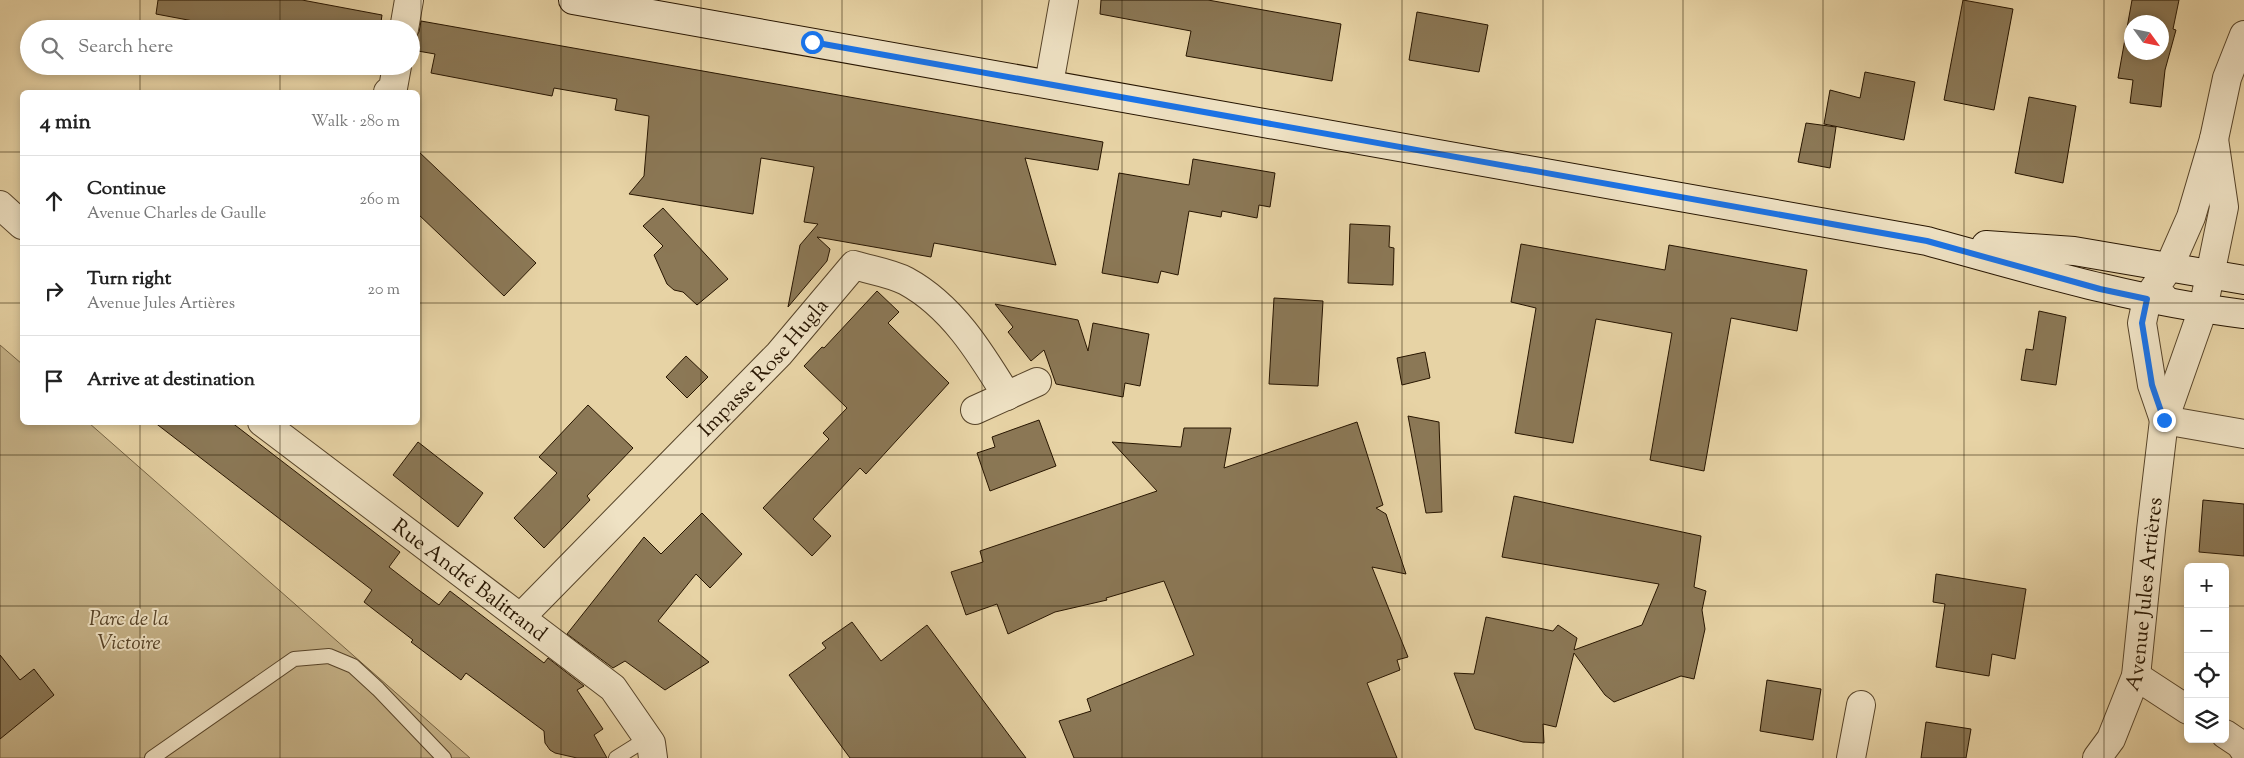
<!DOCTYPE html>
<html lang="en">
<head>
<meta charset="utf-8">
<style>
  :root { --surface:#fff; --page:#f2f2f2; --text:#222; --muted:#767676; --line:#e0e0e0 }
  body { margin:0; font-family:"Sorts Mill Goudy",serif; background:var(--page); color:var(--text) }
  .controls { position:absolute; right:15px; bottom:15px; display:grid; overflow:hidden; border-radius:8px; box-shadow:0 2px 8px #0003 }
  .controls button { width:45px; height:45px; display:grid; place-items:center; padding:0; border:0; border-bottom:1px solid var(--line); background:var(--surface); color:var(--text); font:25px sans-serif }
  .compass { position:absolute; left:2124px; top:15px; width:45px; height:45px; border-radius:50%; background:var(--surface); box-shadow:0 2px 8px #0003; rotate:123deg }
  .stop { position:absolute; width:15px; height:15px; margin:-11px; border:4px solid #1a73e8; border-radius:50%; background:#fff }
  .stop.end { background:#1a73e8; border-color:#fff; box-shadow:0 1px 5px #0008 }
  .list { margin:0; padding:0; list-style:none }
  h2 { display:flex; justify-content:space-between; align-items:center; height:65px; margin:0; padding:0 20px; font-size:21px }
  h2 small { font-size:16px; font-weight:400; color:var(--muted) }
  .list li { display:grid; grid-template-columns:32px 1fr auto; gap:15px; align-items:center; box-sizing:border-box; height:90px; padding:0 20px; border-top:1px solid var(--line) }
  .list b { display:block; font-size:19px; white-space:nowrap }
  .list p { margin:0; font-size:16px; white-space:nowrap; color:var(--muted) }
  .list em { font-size:16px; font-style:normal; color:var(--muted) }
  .icon { flex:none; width:28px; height:28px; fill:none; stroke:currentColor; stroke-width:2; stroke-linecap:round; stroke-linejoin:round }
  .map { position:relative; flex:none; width:2244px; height:758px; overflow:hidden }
  .search { position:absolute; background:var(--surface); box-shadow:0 2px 8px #0003; left:20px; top:20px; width:400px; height:55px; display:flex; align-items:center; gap:12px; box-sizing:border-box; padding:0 18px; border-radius:28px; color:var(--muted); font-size:19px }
  .panel { position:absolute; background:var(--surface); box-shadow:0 2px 8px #0003; left:20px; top:90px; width:400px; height:335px; border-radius:8px }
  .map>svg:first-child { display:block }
  .green { fill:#c6b389; stroke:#766444 }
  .building { fill:#8b7856; stroke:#271500; fill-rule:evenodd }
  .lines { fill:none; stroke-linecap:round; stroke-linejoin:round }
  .lane-casing { stroke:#574429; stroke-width:16 }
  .street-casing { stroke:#574429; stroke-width:30 }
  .secondary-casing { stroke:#271500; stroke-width:30 }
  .lane { stroke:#efe2c4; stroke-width:14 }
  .street { stroke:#efe2c4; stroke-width:28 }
  .secondary { stroke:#efe2c4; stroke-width:28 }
  .route { stroke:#1a73e8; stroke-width:6 }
  .grid { fill:none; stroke:#271500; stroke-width:1; stroke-opacity:0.55 }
  .labels { text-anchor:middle; stroke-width:4; stroke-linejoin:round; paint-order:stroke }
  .street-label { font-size:21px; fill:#271500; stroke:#efe2c4 }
  .park-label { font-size:21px; font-style:italic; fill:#574429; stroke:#efe2c4 }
</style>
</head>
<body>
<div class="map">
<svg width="2244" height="758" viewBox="0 0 2244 758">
  <rect width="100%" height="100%" fill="#e7d3a5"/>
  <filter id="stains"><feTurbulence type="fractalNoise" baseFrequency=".004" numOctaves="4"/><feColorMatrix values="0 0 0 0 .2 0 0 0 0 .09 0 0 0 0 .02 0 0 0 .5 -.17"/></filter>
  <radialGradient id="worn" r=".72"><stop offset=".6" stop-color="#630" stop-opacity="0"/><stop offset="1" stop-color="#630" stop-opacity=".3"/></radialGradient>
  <!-- green -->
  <polygon class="green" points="0,345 22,364 22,422 89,423 470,758 0,758"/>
  <!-- building -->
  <g class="building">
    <polygon points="158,0 302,0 382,15 380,29 236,29 156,14"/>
    <polygon points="1101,0 1208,0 1341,24 1332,81 1186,56 1191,31 1100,14"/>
    <polygon points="1963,0 2013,9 1994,110 1944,100"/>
    <path d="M2132 0H2179L2173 29 2176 30 2165 70 2161 107 2130 103 2133 80 2118 78ZM2132 22H2162V52H2132Z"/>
    <polygon points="1417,12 1488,25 1479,72 1409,60"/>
    <polygon points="421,21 1103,142 1098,170 1025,158 1056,265 934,243 931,257 817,237 830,249 827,261 788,307 800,245 818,224 804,222 814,167 761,158 753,214 629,194 644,176 649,116 615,110 617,99 554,88 552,96 431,73 435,54 412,50 413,41 419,32"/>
    <polygon points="1865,72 1915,82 1904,140 1824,124 1830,90 1860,98"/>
    <polygon points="2029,97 2076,106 2063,183 2015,173"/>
    <polygon points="1806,123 1836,127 1830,168 1798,162"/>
    <polygon points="418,151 536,263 504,296 418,214"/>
    <polygon points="1193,159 1275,173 1270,207 1259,205 1257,218 1222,211 1221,217 1189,211 1178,275 1161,271 1158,283 1102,273 1119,173 1189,185"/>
    <polygon points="663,208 728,279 697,305 683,292 674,290 667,284 654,255 663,246 643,226"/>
    <polygon points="1350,224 1390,226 1389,247 1394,248 1393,285 1348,283"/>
    <polygon points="1521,244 1665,270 1669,245 1807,270 1797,331 1731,318 1704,471 1650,460 1672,333 1596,319 1573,443 1515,433 1536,308 1511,302"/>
    <polygon points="877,291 899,312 888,323 949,383 866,474 860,468 813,519 831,536 812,556 763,508 829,439 823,433 847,408 804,366 822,347 824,348"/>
    <polygon points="1274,298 1323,301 1318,386 1269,384"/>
    <polygon points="995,304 1078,320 1088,351 1093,323 1149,334 1140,386 1125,383 1123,397 1056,384 1044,350 1031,361 1008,332 1013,327"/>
    <polygon points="2039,311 2066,317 2056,385 2021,380 2026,349 2033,350"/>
    <polygon points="1425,352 1430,378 1402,385 1397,358"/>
    <polygon points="686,356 708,377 687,398 666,377"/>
    <polygon points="588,405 633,448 587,496 590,500 544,548 514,518 557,473 539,457"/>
    <polygon points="1408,416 1439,422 1442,512 1426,513"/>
    <polygon points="1039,420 1056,466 990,491 977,453 995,447 992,437"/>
    <polygon points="154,422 231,422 400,552 389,567 416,588 439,605 450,591 544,663 548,658 584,686 577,690 603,729 594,735 607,758 577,758 555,753 550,750 545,743 544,731 466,673 461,680 411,642 413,640 364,602 372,590"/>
    <polygon points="1357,422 1383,505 1376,508 1386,514 1406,574 1372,567 1408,657 1397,660 1400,670 1367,683 1397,758 1074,758 1059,721 1091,711 1087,699 1194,655 1164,581 1106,598 1107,600 1055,612 1008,634 997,604 966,615 951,572 983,562 980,551 1157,491 1112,442 1181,447 1184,428 1231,428 1224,468"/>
    <polygon points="418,442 483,493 458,527 393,475"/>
    <polygon points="1514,496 1701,536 1694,587 1706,591 1702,610 1705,629 1694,679 1681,676 1614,702 1605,695 1574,653 1556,727 1543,724 1544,743 1523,742 1475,729 1454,673 1474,674 1486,617 1553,631 1558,625 1577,638 1574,650 1642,625 1659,584 1502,557"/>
    <polygon points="2203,500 2244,504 2244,556 2199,552"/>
    <polygon points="702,513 742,554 710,588 696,574 658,621 709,662 665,690 625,661 613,668 567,634 644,537 661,554"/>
    <polygon points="1936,574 2026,589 2015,659 1992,654 1989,676 1936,667 1945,604 1933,602"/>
    <polygon points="852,622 881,661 927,625 1026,758 850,758 789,675 826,648 822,643"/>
    <polygon points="0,655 20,680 34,669 54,695 0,739"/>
    <polygon points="1767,680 1821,689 1813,740 1760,731"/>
    <polygon points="1926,722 1971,729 1966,758 1921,758"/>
  </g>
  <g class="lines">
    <defs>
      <g id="lane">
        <polyline points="152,758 294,659 329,656 353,666 378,689 444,758"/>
        <polyline points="616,758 648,738"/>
      </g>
      <g id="street">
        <polyline points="404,29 409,0"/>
        <polyline points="1049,84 1064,0"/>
        <polyline points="388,92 393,88 397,66"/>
        <polyline points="0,205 22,225"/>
        <polyline points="2164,298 2147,299 2142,323 2152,385 2164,420"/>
        <polyline points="2147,299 2169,267 2191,217 2214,139 2227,78 2244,35"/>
        <polyline points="975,410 1037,382"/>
        <polyline points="2164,420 2244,434"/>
        <path id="s1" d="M262 422 613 688 651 743 653 758"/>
        <path id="s2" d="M521 617 779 354 854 265C870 270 891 273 906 281 952 306 980 352 1007 396"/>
        <polyline points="2136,676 2188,710"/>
        <polyline points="2225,734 2240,744 2244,750"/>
        <polyline points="1851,758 1861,705"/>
        <path id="s3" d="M2097 758 2111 739 2136 676 2151 530 2164 420 2203 309 2224 207 2214 139"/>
      </g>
      <g id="secondary">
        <path d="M573 0 1927 241C2032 270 2135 301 2244 314"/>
        <polyline points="1986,245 2074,251 2244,280"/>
      </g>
    </defs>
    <!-- lane casing -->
    <use href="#lane" class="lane-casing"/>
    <!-- street casing -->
    <use href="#street" class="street-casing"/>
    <!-- secondary casing -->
    <use href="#secondary" class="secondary-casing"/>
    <!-- lane -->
    <use href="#lane" class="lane"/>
    <!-- street -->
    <use href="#street" class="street"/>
    <!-- secondary -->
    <use href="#secondary" class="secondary"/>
  </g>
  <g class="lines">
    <!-- route -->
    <polyline class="route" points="812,42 1927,241 2100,289 2147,299 2142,323 2152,385 2164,420"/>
  </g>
  <!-- grid -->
  <path class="grid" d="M140 0V29M280 0V29M421 0V758M561 0V758M701 0V758M842 0V758M982 0V758M1122 0V758M1262 0V758M1402 0V758M1543 0V758M1683 0V758M1823 0V758M1964 0V758M2104 0V758M140 66V92M280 66V92M0 152H22M418 152H2244M0 303H22M418 303H2244M140 422V758M280 422V758M0 455H2244M0 606H2188M2225 606H2244"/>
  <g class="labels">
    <!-- street labels -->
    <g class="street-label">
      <text dy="7" stroke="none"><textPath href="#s2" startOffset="348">Impasse Rose Hugla</textPath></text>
      <text dy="7" stroke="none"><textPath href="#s1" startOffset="261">Rue André Balitrand</textPath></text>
      <text dy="7" stroke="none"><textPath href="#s3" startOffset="174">Avenue Jules Artières</textPath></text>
    </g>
    <!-- park labels -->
    <g class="park-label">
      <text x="129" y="625">Parc de la<tspan x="129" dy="24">Victoire</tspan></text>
    </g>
  </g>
  <rect width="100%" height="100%" filter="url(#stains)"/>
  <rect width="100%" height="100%" fill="url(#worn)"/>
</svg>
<div class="controls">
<button>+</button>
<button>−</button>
<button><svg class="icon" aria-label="locate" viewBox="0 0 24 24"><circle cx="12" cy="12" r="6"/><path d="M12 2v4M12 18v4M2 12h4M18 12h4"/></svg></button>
<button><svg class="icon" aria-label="layers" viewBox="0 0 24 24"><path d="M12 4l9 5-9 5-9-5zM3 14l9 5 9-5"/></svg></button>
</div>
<svg class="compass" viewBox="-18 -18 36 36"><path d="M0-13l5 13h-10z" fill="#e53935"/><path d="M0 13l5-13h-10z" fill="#767676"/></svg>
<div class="stop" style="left:812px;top:42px"></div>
<div class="stop end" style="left:2164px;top:420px"></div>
<div class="search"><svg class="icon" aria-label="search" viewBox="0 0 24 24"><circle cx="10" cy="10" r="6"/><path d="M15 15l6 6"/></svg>Search here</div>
<section class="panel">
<h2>4 min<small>Walk · 280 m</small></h2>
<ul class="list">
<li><svg class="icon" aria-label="ahead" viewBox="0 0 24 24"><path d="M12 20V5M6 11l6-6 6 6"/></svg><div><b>Continue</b><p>Avenue Charles de Gaulle</p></div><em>260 m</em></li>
<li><svg class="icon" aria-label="right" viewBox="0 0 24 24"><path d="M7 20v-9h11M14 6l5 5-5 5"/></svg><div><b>Turn right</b><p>Avenue Jules Artières</p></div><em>20 m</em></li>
<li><svg class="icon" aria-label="arrive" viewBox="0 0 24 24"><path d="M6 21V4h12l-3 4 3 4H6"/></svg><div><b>Arrive at destination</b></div></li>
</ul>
</section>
</div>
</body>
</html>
